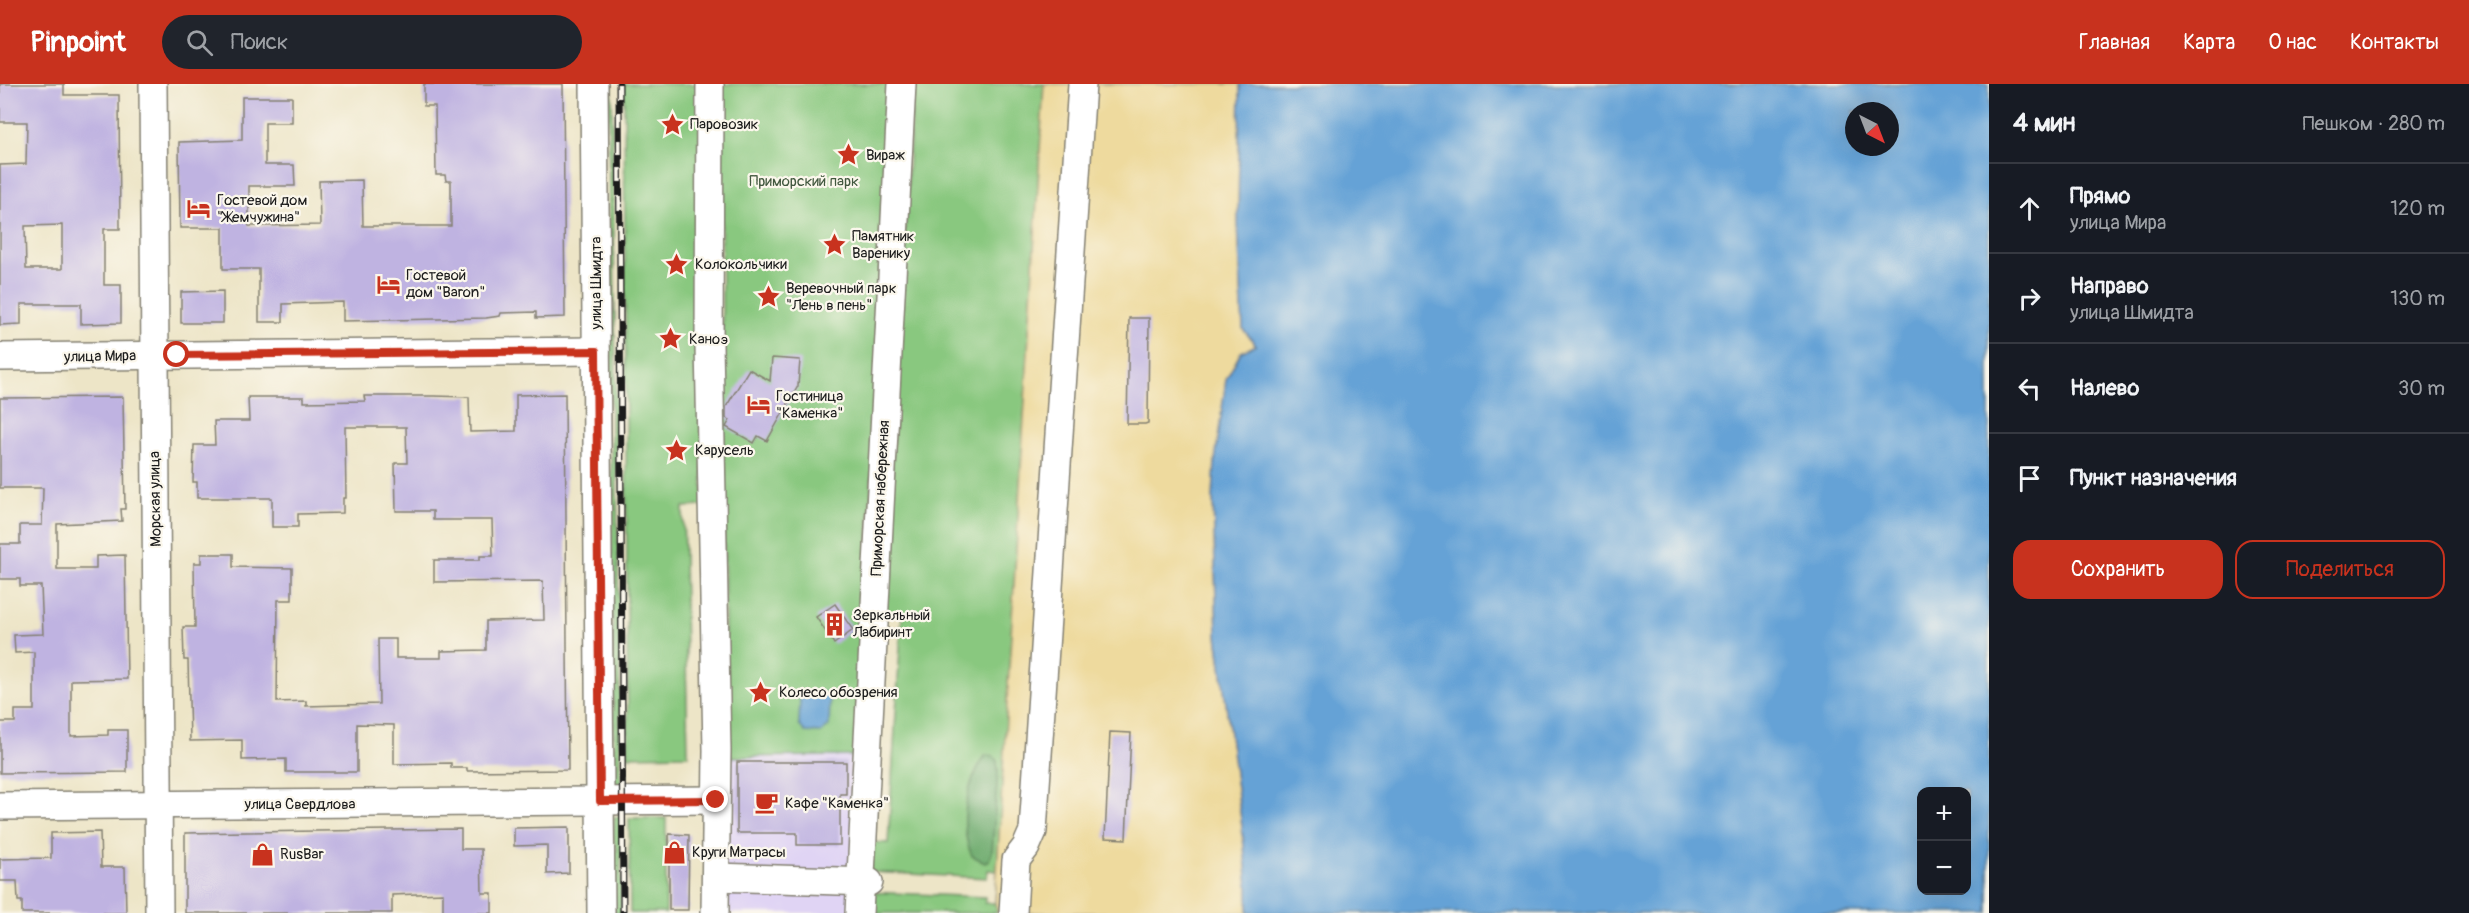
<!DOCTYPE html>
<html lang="ru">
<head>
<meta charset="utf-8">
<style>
  :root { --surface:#171b24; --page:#20242c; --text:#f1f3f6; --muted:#9ea1a6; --line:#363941; --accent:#c8321e }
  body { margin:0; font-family:Pangolin,sans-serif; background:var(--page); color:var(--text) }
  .controls { position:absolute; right:18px; bottom:18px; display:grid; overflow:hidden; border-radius:12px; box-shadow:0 6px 24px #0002 }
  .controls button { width:54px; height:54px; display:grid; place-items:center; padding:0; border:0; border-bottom:2px solid var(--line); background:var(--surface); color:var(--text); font:30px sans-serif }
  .compass { position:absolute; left:1845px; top:18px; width:54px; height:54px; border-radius:50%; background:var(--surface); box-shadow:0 6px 24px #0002; rotate:138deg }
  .stop { position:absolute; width:18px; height:18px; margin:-14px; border:4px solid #c8321e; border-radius:50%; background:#fff }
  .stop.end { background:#c8321e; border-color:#fff; box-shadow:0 2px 6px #0008 }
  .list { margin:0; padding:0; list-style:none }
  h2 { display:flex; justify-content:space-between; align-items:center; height:78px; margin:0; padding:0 24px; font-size:26px }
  h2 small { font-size:20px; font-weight:400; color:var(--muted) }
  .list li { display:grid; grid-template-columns:39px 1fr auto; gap:18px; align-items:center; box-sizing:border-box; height:90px; padding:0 24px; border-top:2px solid var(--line) }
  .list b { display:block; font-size:22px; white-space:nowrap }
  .list p { margin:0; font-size:20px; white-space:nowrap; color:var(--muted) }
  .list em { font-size:20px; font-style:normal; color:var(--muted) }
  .actions { display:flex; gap:12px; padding:18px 24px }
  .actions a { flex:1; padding:14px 0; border:2px solid var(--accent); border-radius:18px; text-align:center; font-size:21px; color:var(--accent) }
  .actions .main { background:var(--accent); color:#fff }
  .icon { flex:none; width:33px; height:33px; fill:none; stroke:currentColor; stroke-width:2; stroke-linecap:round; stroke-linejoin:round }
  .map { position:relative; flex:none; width:1989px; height:829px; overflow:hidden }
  header { display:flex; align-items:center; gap:36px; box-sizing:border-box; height:84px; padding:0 30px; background:var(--accent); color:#fff }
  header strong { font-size:28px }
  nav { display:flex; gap:33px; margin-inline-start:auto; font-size:21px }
  .search { width:420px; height:54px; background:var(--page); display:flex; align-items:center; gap:15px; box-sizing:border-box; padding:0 21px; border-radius:33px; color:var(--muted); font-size:22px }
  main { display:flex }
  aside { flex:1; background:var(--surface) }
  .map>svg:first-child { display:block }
  .built { fill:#e0d4f4 }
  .green { fill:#89c87f; stroke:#52724e; stroke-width:1.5 }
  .forest { fill:#6eac6e; stroke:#456445; stroke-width:1.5 }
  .sand { fill:#eeda9e; stroke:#857b5d; stroke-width:1.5 }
  .water { fill:#65a2d6; stroke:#405f79; stroke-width:1.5; fill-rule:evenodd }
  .building { fill:#bfb3e1; fill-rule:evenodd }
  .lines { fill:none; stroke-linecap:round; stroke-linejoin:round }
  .minor-casing { stroke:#848072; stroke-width:30 }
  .minor { stroke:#fff; stroke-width:27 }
  .rail-casing { stroke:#1c1c1c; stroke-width:7 }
  .rail { stroke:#fbf7ec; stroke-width:4.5; stroke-dasharray:14; stroke-linecap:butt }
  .route { stroke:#c8321e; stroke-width:8 }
  .labels { text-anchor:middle; stroke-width:4.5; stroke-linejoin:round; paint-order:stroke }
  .poi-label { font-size:15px; fill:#1c1c1c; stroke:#fbf7ec; text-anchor:start }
  .park-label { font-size:15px; fill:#42583f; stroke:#fbf7ec }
  .street-label { font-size:15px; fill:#1c1c1c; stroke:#fbf7ec }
</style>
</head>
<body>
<header>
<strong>Pinpoint</strong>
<div class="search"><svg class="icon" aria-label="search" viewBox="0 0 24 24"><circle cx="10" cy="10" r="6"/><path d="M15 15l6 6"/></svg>Поиск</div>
<nav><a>Главная</a><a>Карта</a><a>О нас</a><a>Контакты</a></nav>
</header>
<main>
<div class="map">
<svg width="1989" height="829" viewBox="0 0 1989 829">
  <rect width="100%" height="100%" fill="#fbf7ec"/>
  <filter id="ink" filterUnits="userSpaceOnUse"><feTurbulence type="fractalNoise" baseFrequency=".0167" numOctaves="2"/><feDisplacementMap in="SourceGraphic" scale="12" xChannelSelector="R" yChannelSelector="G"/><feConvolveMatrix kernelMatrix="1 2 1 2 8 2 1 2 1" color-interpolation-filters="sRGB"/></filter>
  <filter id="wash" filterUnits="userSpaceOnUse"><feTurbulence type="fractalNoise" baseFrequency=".008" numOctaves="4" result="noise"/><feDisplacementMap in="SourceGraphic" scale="24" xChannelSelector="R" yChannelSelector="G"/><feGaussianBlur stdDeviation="1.35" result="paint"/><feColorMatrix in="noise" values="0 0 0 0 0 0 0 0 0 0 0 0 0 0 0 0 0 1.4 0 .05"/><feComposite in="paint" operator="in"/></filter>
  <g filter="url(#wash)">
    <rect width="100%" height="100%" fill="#ede5c7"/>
    <!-- built -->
    <polygon class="built" points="856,672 851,829 724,829 726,673"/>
    <!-- green -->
    <g class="green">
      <polygon points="608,0 612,0 621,700 614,700 610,230 613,228 614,220 610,215"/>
      <polygon points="624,0 702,0 703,422 683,423 688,671 628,672"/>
      <polygon points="720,0 894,0 856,672 726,673"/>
      <polygon points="913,0 1044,0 997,787 988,786 987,794 870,788 870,758 888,759 902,531 884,530"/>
      <polygon points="614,733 621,733 621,829 614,829 614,769 617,766 613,755"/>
      <polygon points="629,734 666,734 666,829 630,829"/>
      <polygon points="868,808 985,813 985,819 995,819 998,829 868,829"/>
    </g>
    <!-- forest -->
    <path class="forest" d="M986 671 993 672 997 677 998 687 992 769 989 776 985 778 972 772C958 741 966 697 986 671Z"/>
    <!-- sand -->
    <polygon class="sand" points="1044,0 1240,0 1238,139 1243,245 1256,261 1213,413 1217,551 1242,743 1248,802 1248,829 998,829 995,819"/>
    <!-- water -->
    <g class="water">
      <path d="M1240 0H1989V829H1248V802L1242 743 1217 551 1213 413 1215 377 1226 295 1241 268 1256 261 1243 245 1238 139ZM1854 27H1890V63H1854ZM1922 708H1966V806H1922Z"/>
      <polygon points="808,608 824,608 830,615 829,642 821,649 805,648 799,641 800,614"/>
    </g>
    <g id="blocks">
      <!-- building -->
      <g class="building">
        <path d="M0 0H64V11H119L120 145H104V201H121V239L81 240V220H21V240L0 241V81L26 80 27 38H0ZM62 141V185H26L25 142Z"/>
        <polygon points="424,0 563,0 565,233 536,234 536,228 501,229 500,232 486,234 343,237 343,218 283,220 283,238 259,238 259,185 223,185 223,144 180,144 179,58 242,56 242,13 292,13 292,39 265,39 265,81 294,81 295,102 249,102 249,142 320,141 319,97 362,96 363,142 451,142 451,97 446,97 445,91 436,91 435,22 424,22"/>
        <polygon points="223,207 223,239 181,239 181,208"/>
        <polygon points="1129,234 1149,234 1148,339 1145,340 1127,340"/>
        <polygon points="772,274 800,276 798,302 767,357 758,352 754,359 726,343 730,336 726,334 726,323 749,285 770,297"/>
        <polygon points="565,310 568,686 467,687 467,684 451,684 451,679 394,680 394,641 357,640 357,688 286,688 286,675 242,676 242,656 190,657 188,576 184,576 183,543 195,543 194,479 201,479 201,470 233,470 233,483 292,484 292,516 278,516 277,618 306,617 306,622 379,620 378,555 396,555 396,574 441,574 441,567 486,566 486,537 544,536 543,497 434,498 434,476 480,476 480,472 493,472 492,436 433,436 433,427 396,427 395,379 407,379 406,343 345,343 346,414 343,414 343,429 298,430 298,443 272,443 272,414 197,414 197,398 193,398 194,361 215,361 214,337 249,337 248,313 304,313 304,318 365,317 364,312 434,312 469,313 470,348 516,347 516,311"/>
        <polygon points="123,313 125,425 121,425 122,437 57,440 57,485 96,485 96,472 125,471 127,595 71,596 71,652 108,651 108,646 127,646 127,688 0,689 0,638 15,638 15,626 34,626 34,568 15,569 14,551 43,550 41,502 20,502 20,495 0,495 0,460 20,460 20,441 42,441 43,404 0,404 0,314"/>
        <polygon points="835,520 853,546 834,560 816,533"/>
        <polygon points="1110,648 1131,649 1126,755 1105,754"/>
        <polygon points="737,678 846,678 846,710 840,710 840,761 797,761 797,749 737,749"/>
        <polygon points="569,743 569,789 547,790 547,761 514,762 514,744"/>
        <polygon points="461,745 461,765 481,765 482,809 492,809 492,829 443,829 443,809 392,811 392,829 185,829 185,749"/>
        <polygon points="100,748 101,783 125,783 126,829 22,829 22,817 18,817 17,797 0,797 0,775 51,774 51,749"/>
        <polygon points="669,750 689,751 688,826 669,826"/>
      </g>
    </g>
  </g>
  <g filter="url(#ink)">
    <use href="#blocks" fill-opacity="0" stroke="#848072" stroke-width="1.5"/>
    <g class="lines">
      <defs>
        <g id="minor">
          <polyline points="153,0 159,829"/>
          <polyline points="594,0 601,829"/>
          <polyline points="710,0 709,260 717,666 715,829"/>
          <polyline points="0,273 596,267"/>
          <polyline points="0,722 716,716"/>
          <polyline points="716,793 869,798"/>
          <polyline points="859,829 902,0"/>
          <polyline points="1013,829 1016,776 1026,763 1033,747 1082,0"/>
        </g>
      </defs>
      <!-- minor casing -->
      <use href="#minor" class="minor-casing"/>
      <!-- minor -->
      <use href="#minor" class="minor"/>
      <defs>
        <polyline id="rail" points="619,0 623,829"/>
      </defs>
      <!-- rail casing -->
      <use href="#rail" class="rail-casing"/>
      <!-- rail -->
      <use href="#rail" class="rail"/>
    </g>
  </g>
  <g class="lines" filter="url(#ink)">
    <!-- route -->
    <polyline class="route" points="177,271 596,267 600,717 716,716"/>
  </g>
  <!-- icons -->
  <defs>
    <symbol id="sight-bare" viewBox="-9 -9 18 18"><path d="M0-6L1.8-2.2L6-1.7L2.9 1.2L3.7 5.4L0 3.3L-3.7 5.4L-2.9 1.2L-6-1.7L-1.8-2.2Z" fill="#c8321e" stroke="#fbf7ec" stroke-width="2.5" paint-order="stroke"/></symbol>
    <symbol id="hotel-bare" viewBox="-9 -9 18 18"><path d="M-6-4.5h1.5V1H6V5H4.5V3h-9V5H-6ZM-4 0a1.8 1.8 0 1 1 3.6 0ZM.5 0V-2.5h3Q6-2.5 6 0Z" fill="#c8321e" stroke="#fbf7ec" stroke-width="2.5" paint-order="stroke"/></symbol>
    <symbol id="building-bare" viewBox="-9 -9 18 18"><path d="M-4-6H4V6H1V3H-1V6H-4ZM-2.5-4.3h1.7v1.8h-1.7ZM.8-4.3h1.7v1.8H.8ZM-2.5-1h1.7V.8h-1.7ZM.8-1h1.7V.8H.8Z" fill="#c8321e" stroke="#fbf7ec" stroke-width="2.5" paint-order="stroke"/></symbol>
    <symbol id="cafe-bare" viewBox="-9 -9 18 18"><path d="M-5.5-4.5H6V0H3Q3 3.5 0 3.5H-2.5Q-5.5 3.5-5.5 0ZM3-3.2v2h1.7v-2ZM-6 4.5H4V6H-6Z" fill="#c8321e" stroke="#fbf7ec" stroke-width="2.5" paint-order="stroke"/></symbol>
    <symbol id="shop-bare" viewBox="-9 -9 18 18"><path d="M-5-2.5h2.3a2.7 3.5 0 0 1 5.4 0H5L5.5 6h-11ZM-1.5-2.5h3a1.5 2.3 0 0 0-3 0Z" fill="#c8321e" stroke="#fbf7ec" stroke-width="2.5" paint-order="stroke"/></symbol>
  </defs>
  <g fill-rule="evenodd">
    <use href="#sight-bare" x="656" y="24" width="33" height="33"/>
    <use href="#sight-bare" x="832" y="54" width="33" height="33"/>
    <use href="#hotel-bare" x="182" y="108" width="33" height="33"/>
    <use href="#sight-bare" x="818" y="144" width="33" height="33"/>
    <use href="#sight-bare" x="660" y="164" width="33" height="33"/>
    <use href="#hotel-bare" x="372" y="184" width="33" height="33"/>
    <use href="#sight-bare" x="752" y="196" width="33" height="33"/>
    <use href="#sight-bare" x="654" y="238" width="33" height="33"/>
    <use href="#hotel-bare" x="742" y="304" width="33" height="33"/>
    <use href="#sight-bare" x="660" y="350" width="33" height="33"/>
    <use href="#building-bare" x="818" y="524" width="33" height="33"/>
    <use href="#sight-bare" x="744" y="592" width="33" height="33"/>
    <use href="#cafe-bare" x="750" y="702" width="33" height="33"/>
    <use href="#shop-bare" x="658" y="752" width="33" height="33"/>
    <use href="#shop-bare" x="246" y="754" width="33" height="33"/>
  </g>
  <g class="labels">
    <!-- poi labels -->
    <g class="poi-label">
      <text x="690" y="45">Паровозик</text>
      <text x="866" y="76">Вираж</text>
      <text x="217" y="121">Гостевой дом<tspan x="217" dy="17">"Жемчужина"</tspan></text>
      <text x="852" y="157">Памятник<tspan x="852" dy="17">Варенику</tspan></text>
      <text x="695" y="185">Колокольчики</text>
      <text x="406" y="196">Гостевой<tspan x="406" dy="17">дом "Baron"</tspan></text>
      <text x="786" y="209">Веревочный парк<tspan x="786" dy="17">"Лень в пень"</tspan></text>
      <text x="689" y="260">Каноэ</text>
      <text x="776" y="317">Гостиница<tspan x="776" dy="17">"Каменка"</tspan></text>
      <text x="695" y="371">Карусель</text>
      <text x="853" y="536">Зеркальный<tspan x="853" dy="17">Лабиринт</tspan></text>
      <text x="779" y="613">Колесо обозрения</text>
      <text x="785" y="724">Кафе "Каменка"</text>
      <text x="692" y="773">Круги Матрасы</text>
      <text x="280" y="775">RusBar</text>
    </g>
    <!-- park labels -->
    <g class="park-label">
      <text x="804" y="102">Приморский парк</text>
    </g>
    <!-- street labels -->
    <g class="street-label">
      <text transform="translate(596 199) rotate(-90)" y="5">улица Шмидта</text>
      <text transform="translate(100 272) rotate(-1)" y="5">улица Мира</text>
      <text transform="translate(880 414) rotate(-87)" y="5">Приморская набережная</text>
      <text transform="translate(155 415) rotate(-91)" y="5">Морская улица</text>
      <text x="300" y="725">улица Свердлова</text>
    </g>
  </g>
</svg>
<div class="controls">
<button>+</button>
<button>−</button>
</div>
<svg class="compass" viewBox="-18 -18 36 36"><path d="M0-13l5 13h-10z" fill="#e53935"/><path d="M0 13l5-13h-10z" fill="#9ea1a6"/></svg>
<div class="stop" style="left:177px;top:271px"></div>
<div class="stop end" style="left:716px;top:716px"></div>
</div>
<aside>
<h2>4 мин<small>Пешком · 280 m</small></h2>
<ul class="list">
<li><svg class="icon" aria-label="ahead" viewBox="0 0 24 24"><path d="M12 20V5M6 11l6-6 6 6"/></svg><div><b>Прямо</b><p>улица Мира</p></div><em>120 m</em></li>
<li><svg class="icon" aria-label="right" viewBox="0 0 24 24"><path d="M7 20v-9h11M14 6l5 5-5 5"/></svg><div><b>Направо</b><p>улица Шмидта</p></div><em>130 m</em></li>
<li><svg class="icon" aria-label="left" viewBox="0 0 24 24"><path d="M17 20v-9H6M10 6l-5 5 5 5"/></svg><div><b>Налево</b></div><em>30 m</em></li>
<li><svg class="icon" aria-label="arrive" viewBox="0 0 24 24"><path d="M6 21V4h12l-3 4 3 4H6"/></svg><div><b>Пункт назначения</b></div></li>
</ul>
<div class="actions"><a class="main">Сохранить</a><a>Поделиться</a></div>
</aside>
</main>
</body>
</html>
